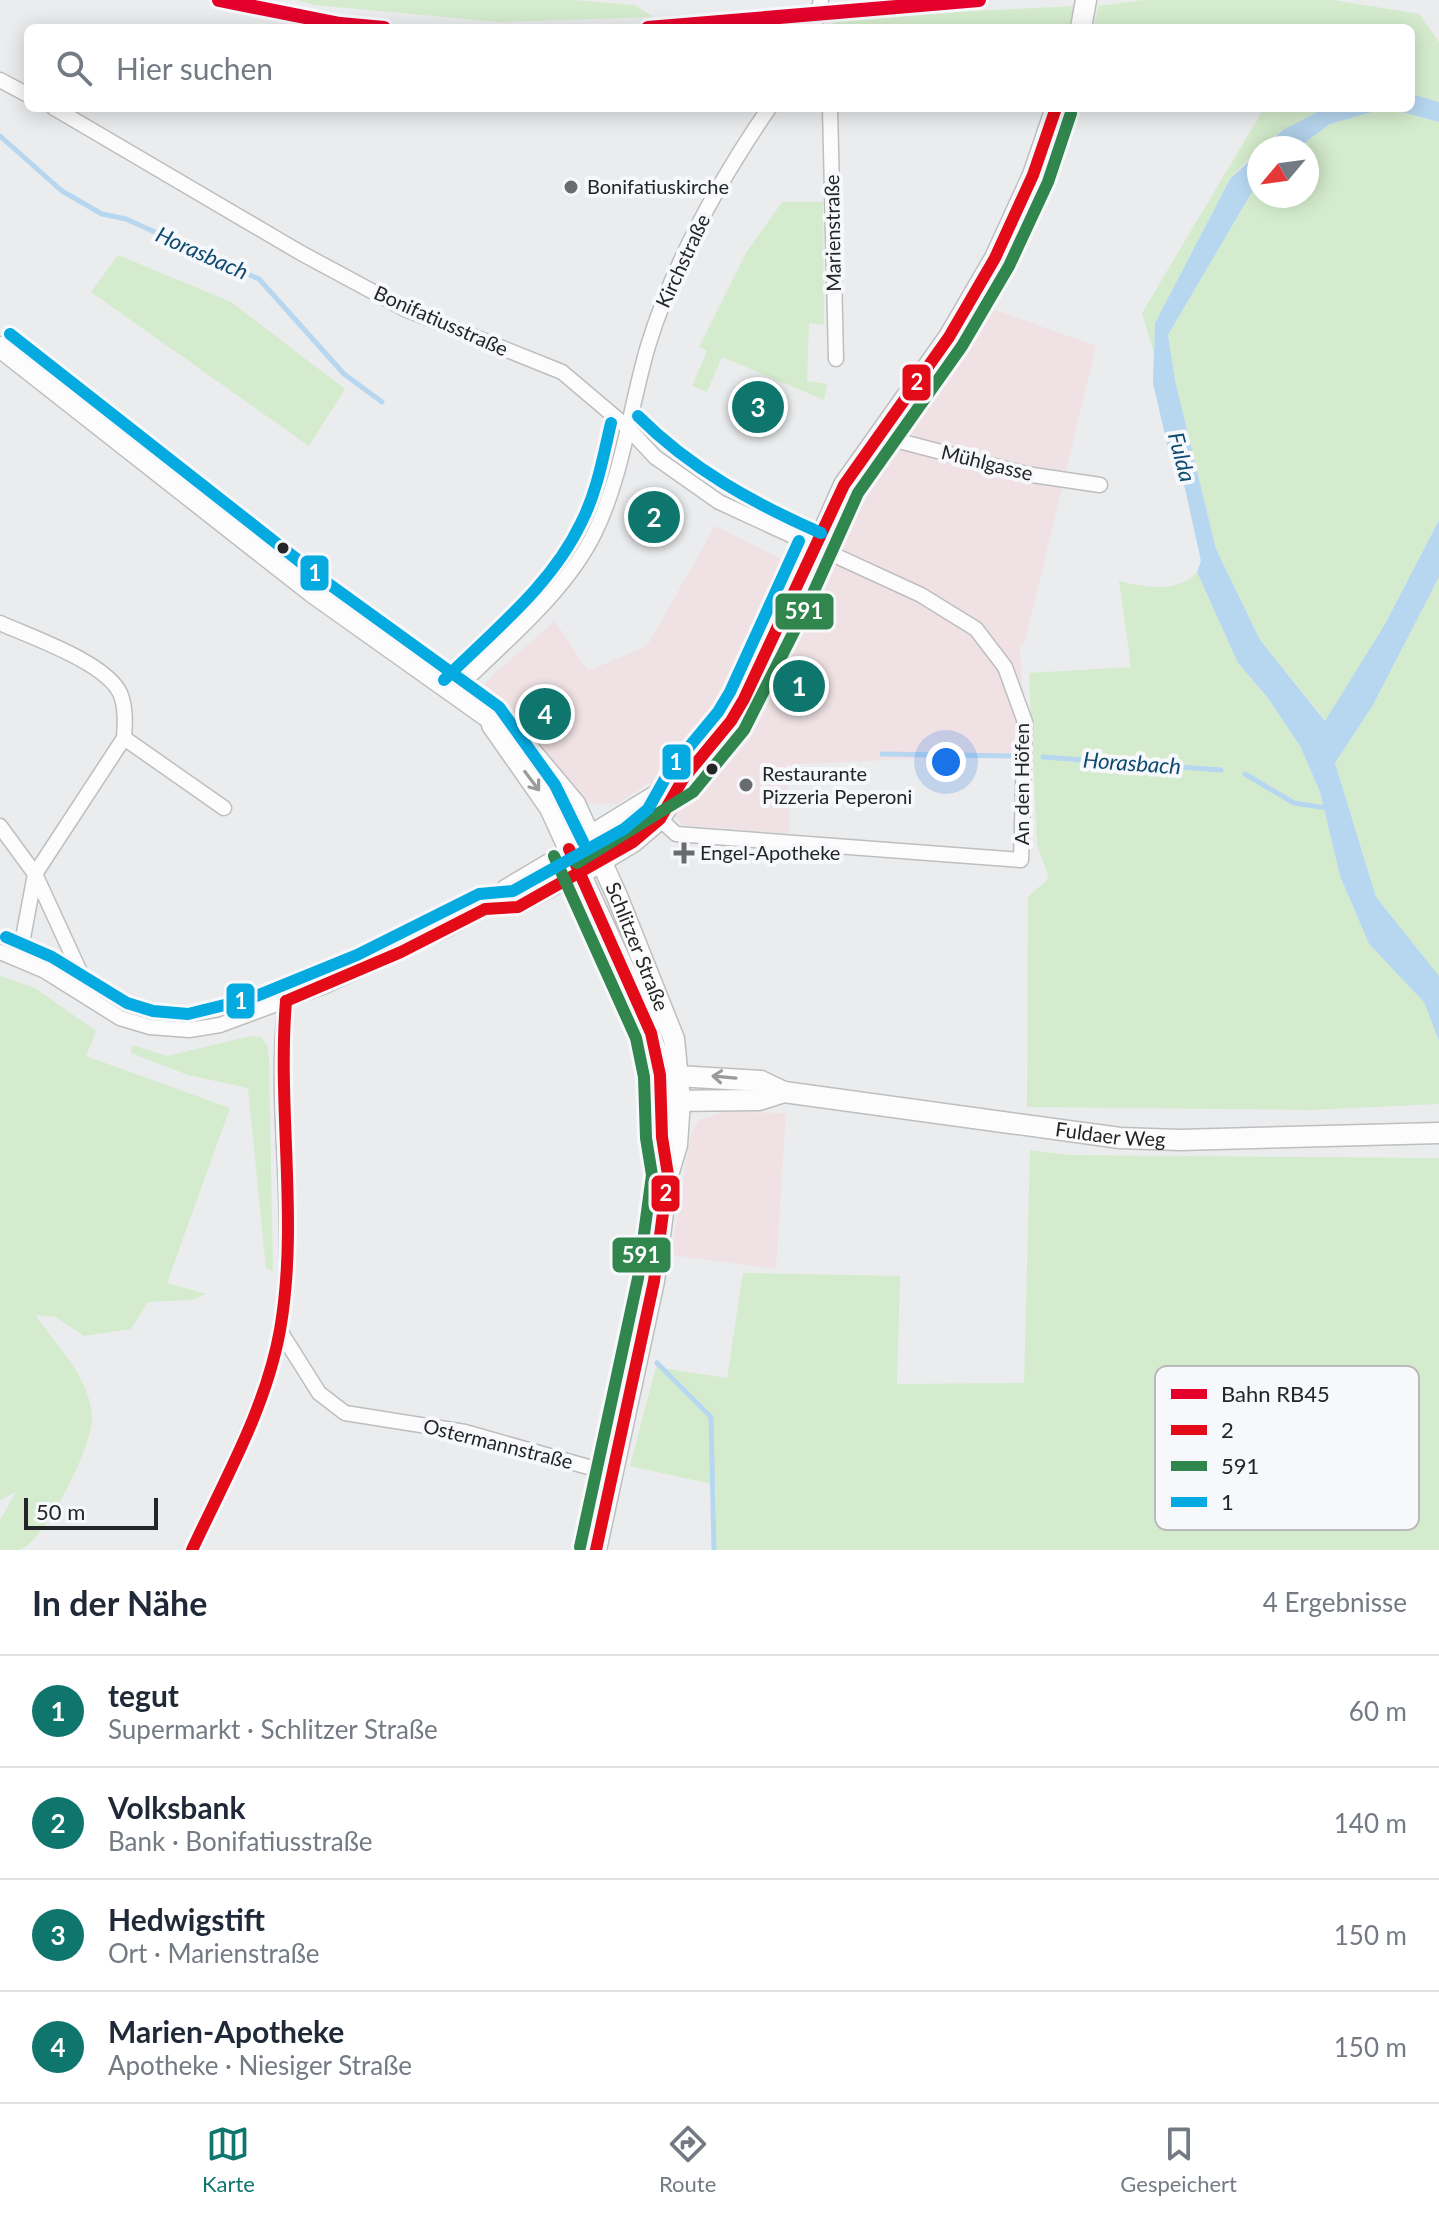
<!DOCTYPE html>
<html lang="de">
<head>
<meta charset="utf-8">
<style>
  :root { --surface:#fff; --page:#f6f6f7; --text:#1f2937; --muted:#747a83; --line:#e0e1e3; --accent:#0f766e }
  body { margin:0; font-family:Lato,sans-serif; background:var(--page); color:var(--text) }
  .compass { position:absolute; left:1247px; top:136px; width:72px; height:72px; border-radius:50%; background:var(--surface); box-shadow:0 4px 20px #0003; rotate:241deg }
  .scale { position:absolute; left:24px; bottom:20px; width:134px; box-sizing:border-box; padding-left:8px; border:4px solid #242526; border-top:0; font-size:22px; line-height:28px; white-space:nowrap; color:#242526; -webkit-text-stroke:6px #f7f8fb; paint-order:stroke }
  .you { position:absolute; left:946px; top:762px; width:28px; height:28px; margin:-20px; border:6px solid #fff; border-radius:50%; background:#1a73e8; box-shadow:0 0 0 12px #1a73e833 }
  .badge { display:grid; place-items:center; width:52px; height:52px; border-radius:50%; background:var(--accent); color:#fff; font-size:26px; font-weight:700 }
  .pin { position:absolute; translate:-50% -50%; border:4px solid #fff; box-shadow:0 2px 8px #0006 }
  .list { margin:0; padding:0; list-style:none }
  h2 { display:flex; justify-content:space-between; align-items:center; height:104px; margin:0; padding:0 32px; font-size:34px }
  h2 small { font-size:26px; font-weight:400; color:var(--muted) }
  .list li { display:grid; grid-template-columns:52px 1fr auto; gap:24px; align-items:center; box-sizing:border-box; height:112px; padding:0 32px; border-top:2px solid var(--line) }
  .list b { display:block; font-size:30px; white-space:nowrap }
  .list p { margin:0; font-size:26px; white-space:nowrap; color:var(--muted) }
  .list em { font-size:26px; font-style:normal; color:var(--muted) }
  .icon { flex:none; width:44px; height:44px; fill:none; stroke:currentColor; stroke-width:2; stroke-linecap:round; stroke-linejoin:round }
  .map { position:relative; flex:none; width:1439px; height:1550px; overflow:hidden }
  .search { position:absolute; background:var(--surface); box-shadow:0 4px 20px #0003; left:24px; right:24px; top:24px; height:88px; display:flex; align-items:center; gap:20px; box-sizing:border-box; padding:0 28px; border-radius:12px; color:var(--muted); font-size:30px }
  .sheet { height:552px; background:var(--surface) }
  nav { display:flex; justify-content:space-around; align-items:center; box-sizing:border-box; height:112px; border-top:2px solid var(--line); background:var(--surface); font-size:22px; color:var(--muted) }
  nav a { display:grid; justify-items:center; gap:4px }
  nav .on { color:var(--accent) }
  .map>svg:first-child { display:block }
  .commercial { fill:#f0e2e4 }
  .green { fill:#d4eccd }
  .water { fill:#b7d7f0 }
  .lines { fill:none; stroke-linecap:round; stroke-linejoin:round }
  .stream { stroke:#b7d7f0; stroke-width:5 }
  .minor-casing { stroke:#bebebf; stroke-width:17 }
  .secondary-casing { stroke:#bebebf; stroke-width:23 }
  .minor { stroke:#fcfcfc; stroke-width:14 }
  .secondary { stroke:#fcfcfc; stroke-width:20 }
  .bus-1-casing { stroke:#f7f8fb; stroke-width:18 }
  .bus-2-casing { stroke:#f7f8fb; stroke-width:18 }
  .bus-3-casing { stroke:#f7f8fb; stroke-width:18 }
  .bus-1 { stroke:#e30b17; stroke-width:12 }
  .bus-2 { stroke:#31864e; stroke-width:12 }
  .bus-3 { stroke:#05aae1; stroke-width:12 }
  .rail-1-casing { stroke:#f7f8fb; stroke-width:20 }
  .rail-1 { stroke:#e4002b; stroke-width:14 }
  .oneway { stroke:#9b9b9c }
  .poi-dot { fill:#6a6b6c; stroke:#f7f8fb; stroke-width:3 }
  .bus-dot { fill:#242526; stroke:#f7f8fb; stroke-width:3 }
  .labels { text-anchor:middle; stroke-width:8; stroke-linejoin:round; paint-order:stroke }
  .poi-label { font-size:20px; fill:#242526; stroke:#f7f8fb; text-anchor:start }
  .street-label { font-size:20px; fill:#242526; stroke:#f7f8fb }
  .water-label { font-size:22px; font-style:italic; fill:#0e4a71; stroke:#f7f8fb }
  .key { fill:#f7f8fb; stroke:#b8b9bb; stroke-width:2 }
  .key-label { font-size:22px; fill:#242526 }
  .line-badge { stroke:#f7f8fb; stroke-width:3 }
  .badge-label { font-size:22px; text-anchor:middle; font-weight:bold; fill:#fff }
</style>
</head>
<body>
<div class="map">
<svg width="1439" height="1550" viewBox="0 0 1439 1550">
  <rect width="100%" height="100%" fill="#ebeced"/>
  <!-- commercial -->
  <g class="commercial">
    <polygon points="982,305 1096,346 1025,642 1020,646 1026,753 787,765 790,834 682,825 649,783 617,804 586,803 542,751 479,691 495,673 555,621 588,671 647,646 715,526 823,580 879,456"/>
    <polygon points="725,1112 786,1113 776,1269 671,1255 691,1134 699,1120"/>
  </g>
  <!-- green -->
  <g class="green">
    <polygon points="297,0 573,0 635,5 653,17 500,22 314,5"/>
    <polygon points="1144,0 1333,0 1419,14 1439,42 1439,102 1411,94 1411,28 1094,28 1098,6"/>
    <polygon points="1078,6 1075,28 831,28 836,17"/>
    <polygon points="1264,108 1325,108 1283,130 1259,148 1230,179 1155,323 1154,354 1142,313"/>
    <polygon points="1386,108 1439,122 1439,520 1385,624 1326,721 1260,640 1216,549 1175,380 1168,335 1259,180 1259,196 1307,196 1307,148 1298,148 1330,124"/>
    <polygon points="782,202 823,202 824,325 809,323 807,381 827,384 824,400 722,357 707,392 692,386 707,351 699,347 746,253"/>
    <polygon points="118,255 231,302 345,389 309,446 91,292"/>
    <path d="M1197 572 1238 663 1268 698 1300 746 1320 792 1340 876 1369 944 1425 1002 1439 1041V1104L1310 1110 1027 1107 1028 897 1049 878 1037 845 1029 673 1131 667 1119 581C1145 587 1177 594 1197 572Z"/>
    <polygon points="1439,577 1439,976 1376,897 1335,763 1373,705"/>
    <path d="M0 976 35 988 96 1031 86 1056 230 1108 167 1283 206 1294 192 1300 148 1302 131 1329 84 1336 56 1317 35 1315C56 1345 90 1377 92 1417 93 1445 46 1541 19 1550 14 1550 5 1550 0 1550V1520L16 1492 0 1500Z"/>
    <polygon points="251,1036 261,1037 267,1045 269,1058 273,1271 266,1269 248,1088 188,1075 131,1053 132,1045 167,1056"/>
    <polygon points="1030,1150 1068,1155 1439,1158 1439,1550 716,1550 716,1485 630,1466 656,1367 727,1378 743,1273 900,1276 897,1384 1024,1383"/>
  </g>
  <!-- water -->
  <g class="water">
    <polygon points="1411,94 1439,102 1439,122 1387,108 1411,108"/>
    <polygon points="1325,108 1386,108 1330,124 1298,148 1263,148 1283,130"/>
    <polygon points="1259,152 1259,180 1168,335 1175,380 1216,549 1260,640 1325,721 1385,624 1439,520 1439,577 1373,705 1335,763 1376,897 1439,976 1439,1041 1424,1002 1369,944 1340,876 1320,792 1300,746 1268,698 1238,663 1197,572 1201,561 1176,448 1168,448 1153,383 1155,323 1230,179"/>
  </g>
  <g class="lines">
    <!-- stream -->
    <g class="stream">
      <polyline points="0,136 62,191 102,214 126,219 259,279 344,374 382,402"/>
      <polyline points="882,754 1010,756"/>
      <polyline points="1043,757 1221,770"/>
      <polyline points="1245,774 1294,803 1327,808"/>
      <polyline points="657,1363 711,1417 714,1550"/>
    </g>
    <defs>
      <g id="minor">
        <polyline points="814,28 821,0"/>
        <polyline points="0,80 28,95"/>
        <polyline points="54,108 301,253 405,309 562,372 627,427 655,457 719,502 921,595 976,629 1005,667 1025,722 1021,860 676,834 660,819"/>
        <polyline points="830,108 836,359"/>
        <polyline points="876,435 1026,474 1100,485"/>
        <path d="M0 623C31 637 105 662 120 693 126 707 125 723 124 738L35 874 19 959"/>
        <path d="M455 691C502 643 565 594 595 532 623 474 630 407 648 346 674 261 719 181 769 108"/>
        <polyline points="124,738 224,808"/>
        <polyline points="0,826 35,874 92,998"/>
        <polyline points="485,909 518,907 580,874"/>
        <polyline points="0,952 45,971 120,1018 150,1027 189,1030 220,1025 325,986 446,930 485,909 505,887 569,849"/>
        <polyline points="280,1331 319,1393 345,1413 465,1432 613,1474"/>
        <path d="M192 1550C224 1480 266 1406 280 1330 299 1222 272 1110 286 1001"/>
      </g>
      <g id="secondary">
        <polyline points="1081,28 1086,0"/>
        <path id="s1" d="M0 347 312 592 523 742 575 804 617 896 674 1039 680 1100 677 1145 668 1175 654 1281 596 1550"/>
        <polyline points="492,725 550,808 641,1006 657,1054 667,1168"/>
        <polyline points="579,843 683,779"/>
        <polyline points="580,874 633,842 660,819 683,779 731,721 795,595 844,485 949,337 995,258 1033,175 1056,108"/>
        <path id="s2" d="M660 1075 761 1081 784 1092 1120 1138 1180 1140 1439 1133"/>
        <polyline points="667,1101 759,1100 784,1092"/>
      </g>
    </defs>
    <!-- minor casing -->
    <use href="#minor" class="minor-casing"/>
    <!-- secondary casing -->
    <use href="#secondary" class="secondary-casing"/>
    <!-- minor -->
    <use href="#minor" class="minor"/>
    <!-- secondary -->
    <use href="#secondary" class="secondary"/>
    <defs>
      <g id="bus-1">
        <polyline points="569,849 651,1033 660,1075 662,1137 668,1175 654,1281 596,1550"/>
        <polyline points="286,1001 401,952 485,909 518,907 633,842 660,819 683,779 731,721 744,699 844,485 949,337 995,258 1033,175 1056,108"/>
        <path d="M192 1550C225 1479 266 1408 280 1330 299 1222 277 1110 286 1001"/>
      </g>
      <g id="bus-2">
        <polyline points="554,856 636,1038 644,1077 646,1138 652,1175 638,1278 580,1547"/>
        <polyline points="577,863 693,792 744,730 809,602 858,493 962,346 1009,266 1048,182 1071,113"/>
      </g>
      <g id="bus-3">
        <polyline points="10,334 322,579 499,707 555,785 583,842"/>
        <path d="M638 416C691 469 753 503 821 533"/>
        <path d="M444 680C492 632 551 586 581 523 597 492 603 457 611 423"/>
        <polyline points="6,937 52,957 127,1003 153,1011 188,1014 249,999 357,955 479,894 513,891 624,829 648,809 670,770 718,712 730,692 799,541"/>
      </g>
    </defs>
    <!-- bus-1 casing -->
    <use href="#bus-1" class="bus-1-casing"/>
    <!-- bus-2 casing -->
    <use href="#bus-2" class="bus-2-casing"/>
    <!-- bus-3 casing -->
    <use href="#bus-3" class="bus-3-casing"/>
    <!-- bus-1 -->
    <use href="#bus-1" class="bus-1"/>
    <!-- bus-2 -->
    <use href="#bus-2" class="bus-2"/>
    <!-- bus-3 -->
    <use href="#bus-3" class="bus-3"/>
    <defs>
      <g id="rail-1">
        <polyline points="219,0 340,24 384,28"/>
        <polyline points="648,28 979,0"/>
      </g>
    </defs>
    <!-- rail-1 casing -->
    <use href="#rail-1" class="rail-1-casing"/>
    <!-- rail-1 -->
    <use href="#rail-1" class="rail-1"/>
  </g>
  <!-- one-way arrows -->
  <defs><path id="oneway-shaft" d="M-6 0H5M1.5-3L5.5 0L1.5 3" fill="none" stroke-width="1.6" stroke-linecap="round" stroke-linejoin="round" transform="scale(2)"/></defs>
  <g class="oneway">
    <use href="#oneway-shaft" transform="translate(532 781) rotate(53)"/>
    <use href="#oneway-shaft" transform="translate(724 1077) rotate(-175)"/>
  </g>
  <!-- markers -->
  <g class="poi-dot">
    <circle cx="571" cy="187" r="8"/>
    <circle cx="746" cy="785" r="8"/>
    <path d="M680 841h8v8h8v8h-8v8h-8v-8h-8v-8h8z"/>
  </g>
  <g class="bus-dot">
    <circle cx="283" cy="548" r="7"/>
    <circle cx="712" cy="769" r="7"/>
  </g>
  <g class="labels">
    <!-- poi labels -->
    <g class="poi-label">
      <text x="587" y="194">Bonifatiuskirche</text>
      <text x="762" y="781">Restaurante<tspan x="762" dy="23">Pizzeria Peperoni</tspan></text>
      <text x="700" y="860">Engel-Apotheke</text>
    </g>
    <!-- street labels -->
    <g class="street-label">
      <text transform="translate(833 233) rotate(-91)" y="7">Marienstraße</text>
      <text transform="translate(683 261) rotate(-65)" y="7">Kirchstraße</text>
      <text transform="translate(441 321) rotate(24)" y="7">Bonifatiusstraße</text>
      <text transform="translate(987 463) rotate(14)" y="7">Mühlgasse</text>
      <text transform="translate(1022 784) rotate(-90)" y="7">An den Höfen</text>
      <text dy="7" stroke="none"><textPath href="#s1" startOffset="892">Schlitzer Straße</textPath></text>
      <text dy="7" stroke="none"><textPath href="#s2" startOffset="456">Fuldaer Weg</textPath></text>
      <text transform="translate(498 1444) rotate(14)" y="7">Ostermannstraße</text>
    </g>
    <!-- water labels -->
    <g class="water-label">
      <text transform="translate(202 253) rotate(24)" y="8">Horasbach</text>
      <text transform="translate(1182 457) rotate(75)" y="8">Fulda</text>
      <text transform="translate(1132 763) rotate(4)" y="8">Horasbach</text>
    </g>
  </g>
  <!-- legend -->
  <rect x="1155" y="1366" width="264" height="164" rx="12" class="key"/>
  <rect x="1171" y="1389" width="36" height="10" fill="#e4002b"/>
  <rect x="1171" y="1425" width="36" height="10" fill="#e30b17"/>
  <rect x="1171" y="1461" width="36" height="10" fill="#31864e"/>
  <rect x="1171" y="1497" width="36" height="10" fill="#05aae1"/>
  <g class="key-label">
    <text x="1221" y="1402">Bahn RB45</text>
    <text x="1221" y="1438">2</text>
    <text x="1221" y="1474">591</text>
    <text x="1221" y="1510">1</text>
  </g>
  <g class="line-badge">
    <rect x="901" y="363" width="31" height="39" rx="8" fill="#e30b17"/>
    <rect x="299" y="554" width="31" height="38" rx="8" fill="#05aae1"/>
    <rect x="774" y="592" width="61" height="39" rx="8" fill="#31864e"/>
    <rect x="661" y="743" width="31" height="38" rx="8" fill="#05aae1"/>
    <rect x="225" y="982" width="31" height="38" rx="8" fill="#05aae1"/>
    <rect x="650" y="1174" width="31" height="39" rx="8" fill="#e30b17"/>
    <rect x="611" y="1236" width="61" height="38" rx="8" fill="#31864e"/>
  </g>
  <g class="badge-label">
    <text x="917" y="390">2</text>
    <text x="315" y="581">1</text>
    <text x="804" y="619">591</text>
    <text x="676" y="770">1</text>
    <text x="241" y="1009">1</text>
    <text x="666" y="1201">2</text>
    <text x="641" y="1263">591</text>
  </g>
</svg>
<svg class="compass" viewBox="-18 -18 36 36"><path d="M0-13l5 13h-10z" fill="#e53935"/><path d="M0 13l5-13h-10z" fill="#747a83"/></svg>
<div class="scale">50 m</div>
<div class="you"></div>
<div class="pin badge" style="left:799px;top:686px">1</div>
<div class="pin badge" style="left:654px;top:517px">2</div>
<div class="pin badge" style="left:758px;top:407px">3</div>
<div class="pin badge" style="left:545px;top:714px">4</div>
<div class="search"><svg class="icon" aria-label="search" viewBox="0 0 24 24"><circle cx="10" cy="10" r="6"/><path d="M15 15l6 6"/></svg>Hier suchen</div>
</div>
<section class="sheet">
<h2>In der Nähe<small>4 Ergebnisse</small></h2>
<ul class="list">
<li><span class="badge">1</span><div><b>tegut</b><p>Supermarkt · Schlitzer Straße</p></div><em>60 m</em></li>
<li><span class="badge">2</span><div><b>Volksbank</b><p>Bank · Bonifatiusstraße</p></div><em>140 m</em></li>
<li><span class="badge">3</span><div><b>Hedwigstift</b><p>Ort · Marienstraße</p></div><em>150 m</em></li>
<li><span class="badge">4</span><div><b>Marien-Apotheke</b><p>Apotheke · Niesiger Straße</p></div><em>150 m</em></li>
</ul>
</section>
<nav>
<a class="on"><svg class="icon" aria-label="map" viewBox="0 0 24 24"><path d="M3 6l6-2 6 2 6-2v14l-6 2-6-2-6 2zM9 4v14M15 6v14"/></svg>Karte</a>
<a><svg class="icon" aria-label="directions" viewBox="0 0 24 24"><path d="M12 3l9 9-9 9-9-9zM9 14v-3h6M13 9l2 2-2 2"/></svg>Route</a>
<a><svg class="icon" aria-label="saved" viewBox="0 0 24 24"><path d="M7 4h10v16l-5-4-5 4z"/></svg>Gespeichert</a>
</nav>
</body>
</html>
